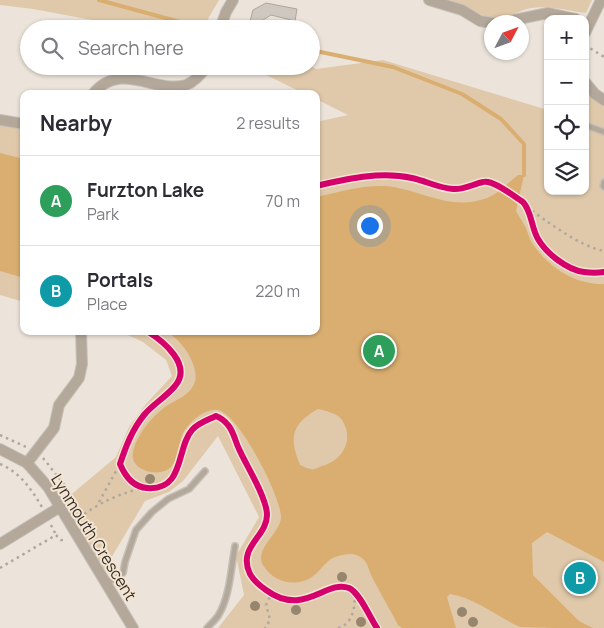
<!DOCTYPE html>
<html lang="en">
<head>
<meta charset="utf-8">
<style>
  :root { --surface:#fff; --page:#f7f7f7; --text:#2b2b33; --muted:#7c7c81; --line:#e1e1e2; --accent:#db2777 }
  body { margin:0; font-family:Manrope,sans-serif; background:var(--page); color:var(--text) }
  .controls { position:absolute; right:15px; top:15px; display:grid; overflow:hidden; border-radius:10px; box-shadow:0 1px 4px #0004 }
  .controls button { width:45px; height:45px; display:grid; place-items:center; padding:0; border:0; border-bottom:1px solid var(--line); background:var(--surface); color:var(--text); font:25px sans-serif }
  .compass { position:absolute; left:484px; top:15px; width:45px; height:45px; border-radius:50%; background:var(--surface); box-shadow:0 1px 4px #0004; rotate:49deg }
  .you { position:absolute; left:369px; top:225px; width:18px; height:18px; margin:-12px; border:4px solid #fff; border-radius:50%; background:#1a73e8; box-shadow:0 0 0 8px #1a73e833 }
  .badge { display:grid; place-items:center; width:32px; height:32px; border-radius:50%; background:var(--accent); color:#fff; font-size:16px; font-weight:700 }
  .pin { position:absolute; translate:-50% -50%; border:2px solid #fff; box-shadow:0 1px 5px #0006 }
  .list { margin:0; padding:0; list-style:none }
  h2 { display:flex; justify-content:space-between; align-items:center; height:65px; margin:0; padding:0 20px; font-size:21px }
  h2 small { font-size:16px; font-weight:400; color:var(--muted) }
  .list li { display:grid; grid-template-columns:32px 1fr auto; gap:15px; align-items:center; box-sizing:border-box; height:90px; padding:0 20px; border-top:1px solid var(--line) }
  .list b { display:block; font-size:19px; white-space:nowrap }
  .list p { margin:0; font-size:16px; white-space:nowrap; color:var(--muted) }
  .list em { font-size:16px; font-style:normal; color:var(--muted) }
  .icon { flex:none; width:28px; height:28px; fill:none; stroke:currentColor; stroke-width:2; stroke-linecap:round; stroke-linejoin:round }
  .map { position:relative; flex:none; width:604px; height:628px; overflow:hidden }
  .search { position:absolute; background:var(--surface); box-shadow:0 1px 4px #0004; left:20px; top:20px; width:300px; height:55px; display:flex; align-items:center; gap:12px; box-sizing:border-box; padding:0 18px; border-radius:28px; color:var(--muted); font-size:19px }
  .panel { position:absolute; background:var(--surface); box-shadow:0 1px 4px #0004; left:20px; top:90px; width:300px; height:245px; border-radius:10px }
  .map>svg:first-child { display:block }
  .green { fill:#e0c9aa }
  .water { fill:#d9ae70; fill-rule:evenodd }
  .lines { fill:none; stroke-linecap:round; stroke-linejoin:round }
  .stream { stroke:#d9ae70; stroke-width:4 }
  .building { fill:#cec8c0; stroke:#ada79f }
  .lane-casing { stroke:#c6c0b8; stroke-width:8 }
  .street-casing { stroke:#c6c0b8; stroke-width:12 }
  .path { stroke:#b0a89e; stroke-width:2.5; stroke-dasharray:2.5 4; stroke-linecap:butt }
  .lane { stroke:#b4a89a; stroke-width:5 }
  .street { stroke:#b4a89a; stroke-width:10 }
  .cycleway-casing { stroke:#f4e5d2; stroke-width:9 }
  .cycleway { stroke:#d6006c; stroke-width:6 }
  .tree { fill:#97866f }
  .labels { text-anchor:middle; stroke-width:4; stroke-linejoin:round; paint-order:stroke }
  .street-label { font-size:16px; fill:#342f28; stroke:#f4e5d2 }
</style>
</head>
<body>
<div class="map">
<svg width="604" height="628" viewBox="0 0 604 628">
  <rect width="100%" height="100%" fill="#ece4da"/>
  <!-- green -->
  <g class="green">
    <polygon points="0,0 219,0 209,17 205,29 140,29 33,9 0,5"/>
    <path d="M450 0H592L586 13C568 11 550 5 532 8 522 9 511 17 502 18 484 20 466 6 450 0Z"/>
    <polygon points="383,60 548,110 548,191 585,191 585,84 604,100 604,628 218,628 244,595 236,556 259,517 218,436 183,481 169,492 145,501 101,575 71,524 67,498 116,457 129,427 146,404 172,376 166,360 143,342 119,331 316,331 316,122 348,115 316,99 316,94 305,94 248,66 311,66 316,69"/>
    <polygon points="0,120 24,124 24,302 0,295"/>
  </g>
  <!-- water -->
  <g class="water">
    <polygon points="0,153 24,159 24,278 0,271"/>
    <path d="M518 175H524L516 211C519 217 523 222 526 228 528 233 529 238 532 243 548 267 575 285 604 284V562L547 532 532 543 533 575 579 621 593 628C580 628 529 628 520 627 497 617 476 598 450 594L447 597 456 628H402L398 625C390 610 381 594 373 579 369 572 369 565 363 559 355 551 341 554 331 559 324 564 319 572 312 577 295 588 273 582 263 565 254 549 280 533 281 518 282 498 239 414 218 410 212 409 205 412 200 415 194 419 188 425 184 431 175 448 181 476 151 472 145 471 138 468 135 463 131 457 133 451 135 445 141 430 152 417 165 407 175 400 189 396 194 384 198 377 194 366 191 359 185 347 177 338 166 331H316V197C339 192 362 185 385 186 421 189 449 212 487 198 498 194 509 182 518 175ZM318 409C326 411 337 413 342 420 355 440 342 461 322 466 319 467 315 470 311 469 308 469 303 466 300 465 289 438 291 424 318 409Z"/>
  </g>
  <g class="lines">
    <!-- stream -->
    <g class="stream">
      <polyline points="99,0 206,29"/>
      <polyline points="311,50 393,67 462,94 501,119 524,144 524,175"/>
    </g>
  </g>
  <!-- building -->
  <polygon class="building" points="266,3 297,9 295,21 271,15 263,20 260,28 249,25 253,10"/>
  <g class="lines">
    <defs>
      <g id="lane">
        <polyline points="585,125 604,132"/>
        <polyline points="604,182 603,186 604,187"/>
        <polyline points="106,582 116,579 123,573 125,562 136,530 152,512 168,499 189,489 205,471"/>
        <path d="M207 628C211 624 215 620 218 616 230 597 231 568 235 546"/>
      </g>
      <g id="street">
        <polyline points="429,0 462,10 480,21 492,23"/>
        <polyline points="504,22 548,13 576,19"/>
        <polyline points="220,29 226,12 233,0"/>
        <polyline points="585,33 601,0"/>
        <polyline points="585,82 595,94 604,100"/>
        <path d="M93 94C120 60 154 94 186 85 194 82 202 73 207 66"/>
        <polyline points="0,120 24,124"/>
        <polyline points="0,449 27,463 48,487 133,628"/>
        <polyline points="27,463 54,428 59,405 79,378 82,364 81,331"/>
        <polyline points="0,544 60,507"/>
      </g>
    </defs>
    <!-- lane casing -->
    <use href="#lane" class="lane-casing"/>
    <!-- street casing -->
    <use href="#street" class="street-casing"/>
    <!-- path -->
    <g class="path">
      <polyline points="585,45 604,57"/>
      <path d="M527 207C546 221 581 247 604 251"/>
      <polyline points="0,435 26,447"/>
      <polyline points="43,458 70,492 73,505"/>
      <path d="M0 464C21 473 31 489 42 507"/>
      <polyline points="99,502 120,464"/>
      <path d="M79 518C100 502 117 495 142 488"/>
      <polyline points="51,525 56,535"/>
      <polyline points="0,568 56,535 61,540 67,540"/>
      <polyline points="264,628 266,628 270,619 266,605 271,594"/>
      <path d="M338 628C354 624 355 605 355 592"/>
    </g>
    <!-- lane -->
    <use href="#lane" class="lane"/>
    <!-- street -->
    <use href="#street" class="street"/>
    <defs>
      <g id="cycleway">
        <path d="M316 186C347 179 380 171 412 178 426 181 439 188 453 189 464 190 473 184 483 182 493 179 513 196 523 202 532 212 531 227 538 239 546 253 567 270 584 272 591 273 598 273 604 272"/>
        <path d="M147 331C163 341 193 365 175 386 166 397 153 404 144 415 132 430 126 446 120 464 125 476 133 487 147 488 185 491 176 448 192 430 198 423 208 420 216 416 221 418 224 420 228 425 234 432 235 441 239 449 246 465 267 498 267 515 267 537 237 547 250 574 254 581 260 586 266 590 304 618 326 579 349 588 360 593 370 618 377 628"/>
      </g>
    </defs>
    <!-- cycleway casing -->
    <use href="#cycleway" class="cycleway-casing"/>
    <!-- cycleway -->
    <use href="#cycleway" class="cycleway"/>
  </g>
  <!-- trees -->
  <g class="tree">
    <circle cx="150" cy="479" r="5"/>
    <circle cx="342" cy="577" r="5"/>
    <circle cx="255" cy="606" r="5"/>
    <circle cx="296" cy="610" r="5"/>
    <circle cx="462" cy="612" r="5"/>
    <circle cx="361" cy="622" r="5"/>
    <circle cx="473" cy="622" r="5"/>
  </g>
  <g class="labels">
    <!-- street labels -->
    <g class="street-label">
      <text transform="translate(94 537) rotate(58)" y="6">Lynmouth Crescent</text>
    </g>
  </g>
</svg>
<div class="controls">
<button>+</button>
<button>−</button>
<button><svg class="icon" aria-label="locate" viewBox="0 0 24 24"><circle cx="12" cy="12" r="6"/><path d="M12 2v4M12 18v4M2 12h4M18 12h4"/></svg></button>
<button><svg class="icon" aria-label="layers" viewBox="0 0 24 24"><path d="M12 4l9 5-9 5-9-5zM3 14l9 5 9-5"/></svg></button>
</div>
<svg class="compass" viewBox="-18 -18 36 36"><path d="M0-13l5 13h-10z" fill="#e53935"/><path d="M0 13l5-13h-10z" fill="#7c7c81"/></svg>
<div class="you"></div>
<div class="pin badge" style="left:379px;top:351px;background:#2e9e5b">A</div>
<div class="pin badge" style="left:580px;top:578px;background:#0f9aa8">B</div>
<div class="search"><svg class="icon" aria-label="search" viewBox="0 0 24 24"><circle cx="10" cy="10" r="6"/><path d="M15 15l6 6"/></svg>Search here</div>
<section class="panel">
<h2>Nearby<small>2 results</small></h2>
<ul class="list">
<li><span class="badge" style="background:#2e9e5b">A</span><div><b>Furzton Lake</b><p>Park</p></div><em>70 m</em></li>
<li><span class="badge" style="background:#0f9aa8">B</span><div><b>Portals</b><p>Place</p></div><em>220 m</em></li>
</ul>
</section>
</div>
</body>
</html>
